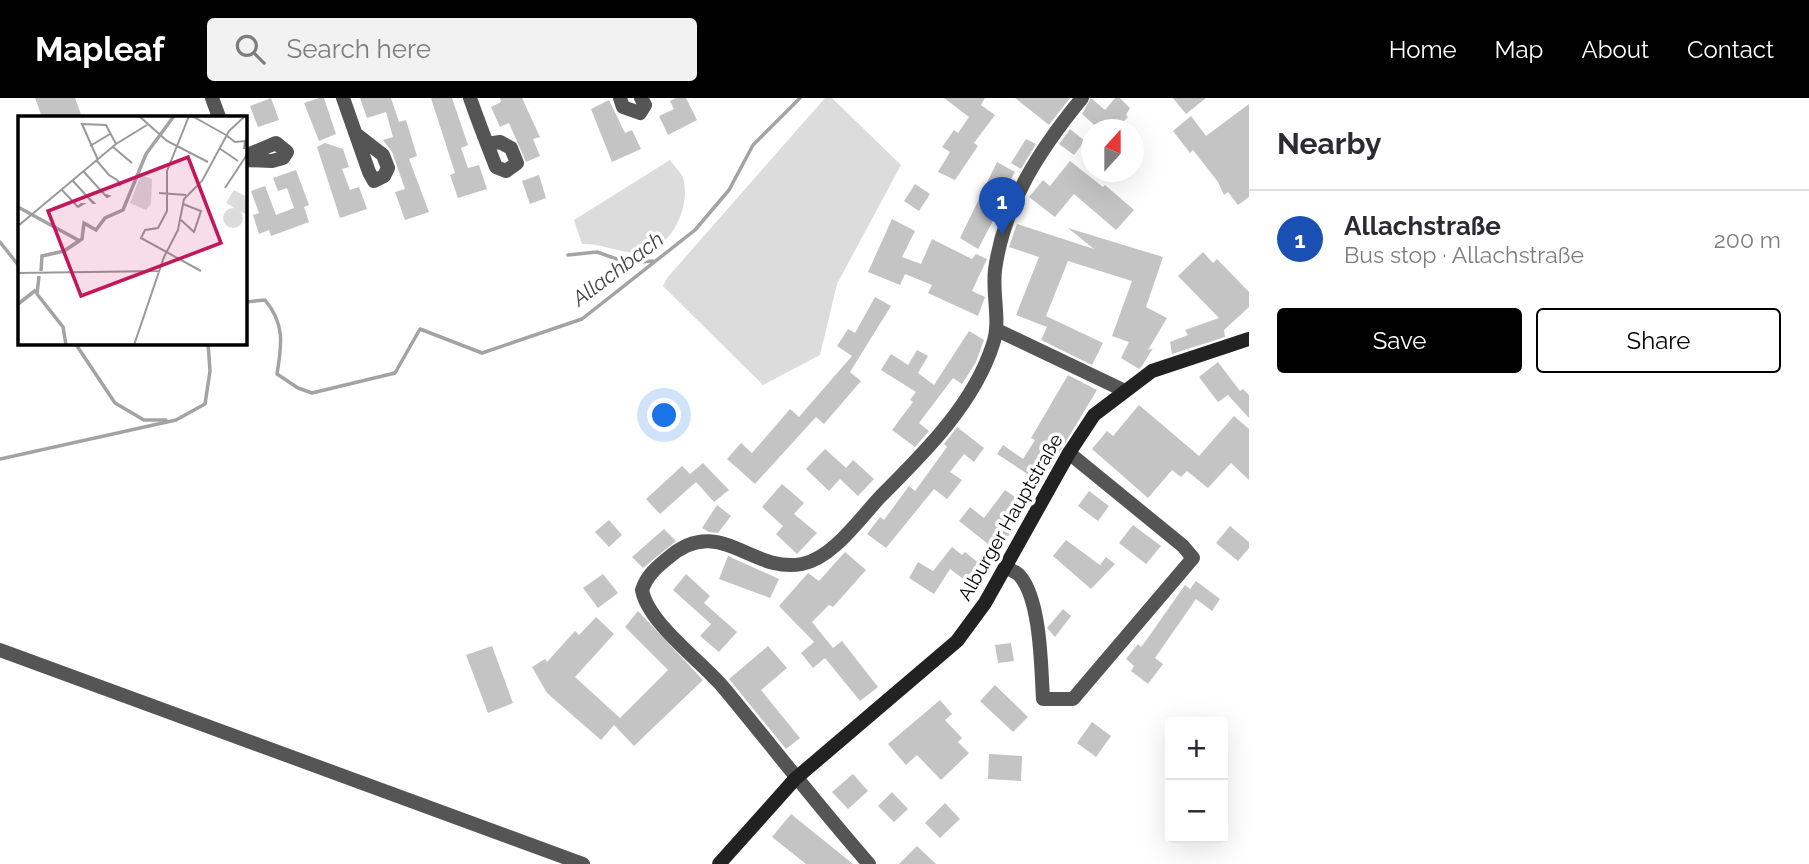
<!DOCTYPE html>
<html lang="en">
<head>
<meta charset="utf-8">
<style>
  :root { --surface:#fff; --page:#f2f2f3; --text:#2b2b33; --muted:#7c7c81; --line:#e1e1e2; --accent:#000 }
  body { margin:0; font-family:Raleway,sans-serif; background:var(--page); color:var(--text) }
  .controls { position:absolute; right:21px; bottom:21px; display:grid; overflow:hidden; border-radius:7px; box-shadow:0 7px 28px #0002 }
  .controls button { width:63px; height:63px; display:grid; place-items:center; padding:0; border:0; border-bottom:2px solid var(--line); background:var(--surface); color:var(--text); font:35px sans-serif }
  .compass { position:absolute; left:1081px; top:21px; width:63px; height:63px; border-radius:50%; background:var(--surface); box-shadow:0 7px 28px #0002; rotate:21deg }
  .you { position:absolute; left:665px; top:318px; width:24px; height:24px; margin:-18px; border:5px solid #fff; border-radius:50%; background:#1a73e8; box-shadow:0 0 0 10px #1a73e833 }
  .badge { display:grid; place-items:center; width:46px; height:46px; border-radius:50%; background:var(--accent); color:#fff; font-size:23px; font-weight:700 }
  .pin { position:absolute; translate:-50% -58px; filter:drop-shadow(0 2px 4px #0008) }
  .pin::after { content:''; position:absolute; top:37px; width:24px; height:21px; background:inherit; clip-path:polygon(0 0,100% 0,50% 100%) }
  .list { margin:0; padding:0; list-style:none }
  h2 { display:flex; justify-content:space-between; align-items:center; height:91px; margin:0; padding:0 28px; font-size:30px }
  h2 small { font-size:23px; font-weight:400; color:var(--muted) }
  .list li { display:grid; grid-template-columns:46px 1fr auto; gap:21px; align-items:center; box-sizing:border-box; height:98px; padding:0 28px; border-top:2px solid var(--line) }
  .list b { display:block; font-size:26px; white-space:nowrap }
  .list p { margin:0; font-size:23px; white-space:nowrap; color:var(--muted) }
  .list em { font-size:23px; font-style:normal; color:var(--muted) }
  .actions { display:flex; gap:14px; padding:21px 28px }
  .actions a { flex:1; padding:16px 0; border:2px solid var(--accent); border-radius:7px; text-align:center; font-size:24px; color:var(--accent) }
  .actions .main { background:var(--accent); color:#fff }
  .icon { flex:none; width:38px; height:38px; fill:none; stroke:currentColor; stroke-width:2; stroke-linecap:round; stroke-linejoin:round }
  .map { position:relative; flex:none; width:1249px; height:766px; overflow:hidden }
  header { display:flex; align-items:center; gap:42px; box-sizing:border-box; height:98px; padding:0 35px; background:var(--accent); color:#fff }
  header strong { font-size:33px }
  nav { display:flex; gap:38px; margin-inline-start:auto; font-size:24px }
  .search { width:490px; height:63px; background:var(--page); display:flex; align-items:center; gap:18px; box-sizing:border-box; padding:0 24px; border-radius:7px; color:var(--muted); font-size:26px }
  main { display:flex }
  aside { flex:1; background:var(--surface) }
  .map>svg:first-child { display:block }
  .green { fill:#dcdcdc }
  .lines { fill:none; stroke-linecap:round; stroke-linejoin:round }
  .stream { stroke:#a3a3a3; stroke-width:3.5 }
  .building { fill:#c4c4c4 }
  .street { stroke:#555; stroke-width:14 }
  .secondary { stroke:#222; stroke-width:14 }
  .labels { text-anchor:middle; stroke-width:7; stroke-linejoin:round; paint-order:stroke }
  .street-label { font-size:19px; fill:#000; stroke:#fff }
  .water-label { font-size:21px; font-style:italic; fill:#444; stroke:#fff }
  .inset-river { fill:none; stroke:#a3a3a3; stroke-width:3.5 }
  .inset-road { fill:none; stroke:#999; stroke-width:2 }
  .view { fill:#c2185b; fill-opacity:0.15; stroke:#c2185b; stroke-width:3.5 }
  .inset-edge { fill:none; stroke:#000; stroke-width:3.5 }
</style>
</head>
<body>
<header>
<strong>Mapleaf</strong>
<div class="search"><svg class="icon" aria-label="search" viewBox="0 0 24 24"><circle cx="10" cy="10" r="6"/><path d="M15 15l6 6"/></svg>Search here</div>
<nav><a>Home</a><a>Map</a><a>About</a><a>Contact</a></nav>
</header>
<main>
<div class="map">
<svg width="1249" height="766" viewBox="0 0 1249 766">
  <rect width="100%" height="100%" fill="#fff"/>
  <!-- green -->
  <g class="green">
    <polygon points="825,0 832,0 901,67 837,186 820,257 763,287 663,188 667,180"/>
    <path d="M670 62C674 68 681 74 683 80 691 106 674 146 647 153 625 159 605 145 582 146L574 122Z"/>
  </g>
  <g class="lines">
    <!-- stream -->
    <g class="stream">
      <polyline points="0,144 19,168"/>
      <polyline points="568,157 597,154 628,165 653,163"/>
      <path d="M245 204 265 202C285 226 282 246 277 276L298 290 312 295 395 275 420 231 482 255 582 221 695 132 729 92 753 47 800 0"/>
      <polyline points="75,245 115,305 144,322 166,322"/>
      <polyline points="0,361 176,322 205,306 210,273 208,245"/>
    </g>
  </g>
  <!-- building -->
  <g class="building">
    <polygon points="35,0 75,0 82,19 42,19"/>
    <polygon points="271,0 279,22 258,29 250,8"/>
    <polygon points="319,0 324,0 336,36 319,43 304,5"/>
    <polygon points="360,0 391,0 399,24 406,22 417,58 409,61 429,114 405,122 395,94 405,91 392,54 383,42 393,39 386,14 367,20"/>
    <polygon points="431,0 452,0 468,47 461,50 468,70 479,67 487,91 458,100 450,77 455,75"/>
    <polygon points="500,0 522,0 540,39 533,41 540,58 526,64 509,25 500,29 491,9 501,4"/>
    <polygon points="676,0 686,0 697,22 668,37 659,18 674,11 670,3"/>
    <polygon points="944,0 985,0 981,7 995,17 974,45 978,48 955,82 938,74 950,54 942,49 954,32 958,35 969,19"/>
    <polygon points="1015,0 1070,0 1049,27"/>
    <polygon points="1091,0 1105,12 1115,0 1120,0 1130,10 1126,17 1128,19 1116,32 1100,32 1082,16"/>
    <polygon points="1173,0 1206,0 1186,16"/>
    <polygon points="609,2 625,35 632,32 641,51 612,64 591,11"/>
    <polygon points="1249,6 1249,99 1238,107 1228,94 1224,97 1218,84 1193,52 1190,55 1173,33 1191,18 1206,38"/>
    <polygon points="1070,31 1085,43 1074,57 1059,46"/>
    <polygon points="1026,41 1036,46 1021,71 1011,65"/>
    <polygon points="325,45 343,51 349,69 342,71 350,92 359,89 367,111 340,120 317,49"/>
    <polygon points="1070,63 1103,89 1105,87 1134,112 1116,132 1074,96 1055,119 1029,99 1043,82 1050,88"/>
    <polygon points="997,64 1015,74 999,102 1003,104 978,151 960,140"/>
    <polygon points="296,72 309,107 304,109 309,124 271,138 269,132 259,136 253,117 259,115 251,93 265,88 276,117 294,110 287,90 278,93 273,80"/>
    <polygon points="539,77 546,100 530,106 522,83"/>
    <polygon points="915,86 930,96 919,113 904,103"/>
    <polygon points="892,121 915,133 902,159 921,166 932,141 972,161 976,156 987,161 972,193 985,199 978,218 928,195 932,187 905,176 900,187 868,174"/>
    <polygon points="1017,126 1094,151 1068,130 1163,159 1146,209 1167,220 1148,252 1153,250 1142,268 1139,271 1121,260 1129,244 1112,238 1132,183 1068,163 1046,218 1103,245 1092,267 1041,242 1047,229 1016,217 1039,159 1009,149"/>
    <polygon points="1203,154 1213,165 1217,161 1249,194 1249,209 1224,232 1225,239 1172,256 1170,244 1188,237 1185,232 1219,220 1178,178"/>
    <polygon points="875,199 891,208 850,274 861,283 824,326 816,319 755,386 727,361 741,345 752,355 790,311 799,319 852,258 837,248 848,231 855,235"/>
    <polygon points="969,233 984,242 976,264 962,286 953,280 919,325 929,333 915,349 892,332 913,304 910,302 916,294 881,272 891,256 908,267 917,252 928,258 918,275 934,287"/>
    <polygon points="1218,264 1240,293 1243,291 1249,297 1249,320 1228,297 1218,304 1199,279"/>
    <polygon points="1068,277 1097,292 1041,385 997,356 1003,347 1023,361 1035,342 1031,340"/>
    <polygon points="1139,307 1199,358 1234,318 1249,331 1249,382 1231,365 1208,390 1187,373 1181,379 1172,372 1148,400 1092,351 1107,333 1113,338"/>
    <polygon points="957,329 984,350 974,364 964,356 950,374 962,382 947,401 934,391 886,450 867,436 880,419 884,422 909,388 915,393 947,349 944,346"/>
    <polygon points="825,351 846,370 853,362 874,381 858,398 840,381 829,393 806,371"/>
    <polygon points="703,365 729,392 714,404 696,384 660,416 646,401 682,368 690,376"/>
    <polygon points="782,386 804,405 794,416 817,435 797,456 776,436 783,428 762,409"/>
    <polygon points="1005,392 1024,405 1005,432 1010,436 997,453 959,423 970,409 984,420"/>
    <polygon points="1089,393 1109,408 1098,423 1078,408"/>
    <polygon points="717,407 731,418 718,435 709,434 702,430"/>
    <polygon points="609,422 622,437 609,449 595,434"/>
    <polygon points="1133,427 1161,448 1146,466 1119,445"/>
    <polygon points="1230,428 1249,444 1249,450 1238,463 1216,445"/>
    <polygon points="664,431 676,443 643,470 632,459"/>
    <polygon points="1066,442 1100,467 1106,459 1115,466 1091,491 1053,458"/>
    <polygon points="952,449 962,457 965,454 986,471 973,488 950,471 934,496 909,480 918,464 933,473"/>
    <polygon points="845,454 866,472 833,509 829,507 812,524 833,550 842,543 878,589 860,603 825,560 813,570 801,555 814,544 779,508 808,475 819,483"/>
    <polygon points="728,458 779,481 770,500 719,481"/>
    <polygon points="603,476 618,495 598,510 583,490"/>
    <polygon points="686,476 710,498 704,505 737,534 719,554 700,538 711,526 673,492"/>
    <polygon points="1196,483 1220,501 1212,513 1196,501 1155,560 1163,566 1148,586 1131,573 1134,568 1126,561 1138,546 1141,549 1145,544 1185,487 1190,491"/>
    <polygon points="1063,511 1071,518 1055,539 1047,530"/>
    <polygon points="638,513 703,582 634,648 614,627 601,642 547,595 532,569 545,561 547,564 575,533 579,537 596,519 614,536 575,579 620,620 668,572 625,529"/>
    <polygon points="1011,545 1014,563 998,565 995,547"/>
    <polygon points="492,548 513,605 488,615 466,557"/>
    <polygon points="768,548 787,570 761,592 800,640 786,651 729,581"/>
    <polygon points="995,587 1028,619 1013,634 980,603"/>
    <polygon points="940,602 952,616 945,622 962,640 958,644 969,655 941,682 917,657 906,667 888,646"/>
    <polygon points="1092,624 1111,638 1096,659 1077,645"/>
    <polygon points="989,656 1022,658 1021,683 988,681"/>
    <polygon points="853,676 868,693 848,711 832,694"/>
    <polygon points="892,694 908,711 894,724 878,708"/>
    <polygon points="945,705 960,721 940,740 925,725"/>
    <polygon points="791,716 853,766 806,766 772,739"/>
    <polygon points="917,748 936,766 899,766"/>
  </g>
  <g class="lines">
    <!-- street -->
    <g class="street">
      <polyline points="212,0 219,19"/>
      <polyline points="343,0 369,74 374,83 384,78 388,70 383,57 356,36"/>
      <path d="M470 0C478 23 487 46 496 69L506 73 517 65 511 50 500 44 487 46"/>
      <polyline points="620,0 623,9 640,15 645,7 641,0"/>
      <polyline points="245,58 276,45 287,54 283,60 272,63 245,62"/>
      <polyline points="997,232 1123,292"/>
      <path d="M1006 469C1010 472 1017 474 1020 478 1041 503 1041 569 1043 601H1073L1193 460 1183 448 1069 355"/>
      <polyline points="0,552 583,766"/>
      <path d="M869 766C818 708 772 648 723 589 701 563 648 525 642 492 647 477 657 469 668 460 719 415 751 476 802 466 833 460 860 420 881 398 924 355 974 306 993 246 1001 223 992 197 995 172 1004 106 1040 51 1082 0"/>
    </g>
    <!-- secondary -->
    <polyline class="secondary" points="719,766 795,681 957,543 985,505 1069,355 1094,317 1152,273 1249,241"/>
  </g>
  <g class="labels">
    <!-- street labels -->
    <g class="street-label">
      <text transform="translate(1010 419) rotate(-60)" y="7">Alburger Hauptstraße</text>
    </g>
    <!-- water labels -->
    <g class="water-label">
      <text transform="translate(618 171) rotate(-37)" y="7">Allachbach</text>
    </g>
  </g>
  <!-- overview -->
  <g transform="translate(18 18)">
    <rect width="229" height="229" fill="#fff"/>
    <path d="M123 59 134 63 133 88 128 94 112 87ZM216 74 229 81V99L208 87ZM205 102a10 10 0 1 1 20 0a10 10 0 1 1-20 0Z" fill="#dcdcdc"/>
    <path class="inset-river" d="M0 91 60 124M23 155 24 140 46 135 64 123 66 107 78 114 87 102 105 94 128 38 156 0M21 160 19 178 45 211 48 229M0 188 18 174"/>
    <path class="inset-road" d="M121 0 149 25 190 46M171 0 149 55V95L140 112 127 114 123 122 183 155M174 0 208 19M208 19 217 26 227 25 226 33M72 30 92 18M95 31 114 47M201 32 220 45M80 44 64 8 88 9 98 28M79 45 91 59 99 64 103 68 102 69 99 64M66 56 86 78 89 81 91 80 87 79M55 65 75 87H76L72 83M207 72 230 37M44 74 60 91 65 88H63L60 91M141 77 168 79M163 104 176 116 183 95 165 88M0 110 98 28 129 9M0 157 142 155M116 229 146 141 160 114 166 83 184 65 211 15 227 0"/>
    <path class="view" d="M170 41 203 127 63 180 30 95Z"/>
    <rect width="229" height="229" class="inset-edge"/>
  </g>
</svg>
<div class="controls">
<button>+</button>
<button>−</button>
</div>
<svg class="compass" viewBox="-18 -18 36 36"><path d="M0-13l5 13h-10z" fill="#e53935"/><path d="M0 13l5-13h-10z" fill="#7c7c81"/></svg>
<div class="you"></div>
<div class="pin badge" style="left:1002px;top:137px;background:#1a4fb4">1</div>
</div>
<aside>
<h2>Nearby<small></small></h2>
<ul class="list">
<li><span class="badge" style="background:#1a4fb4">1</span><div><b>Allachstraße</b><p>Bus stop · Allachstraße</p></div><em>200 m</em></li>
</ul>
<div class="actions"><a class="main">Save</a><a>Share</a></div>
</aside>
</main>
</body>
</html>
